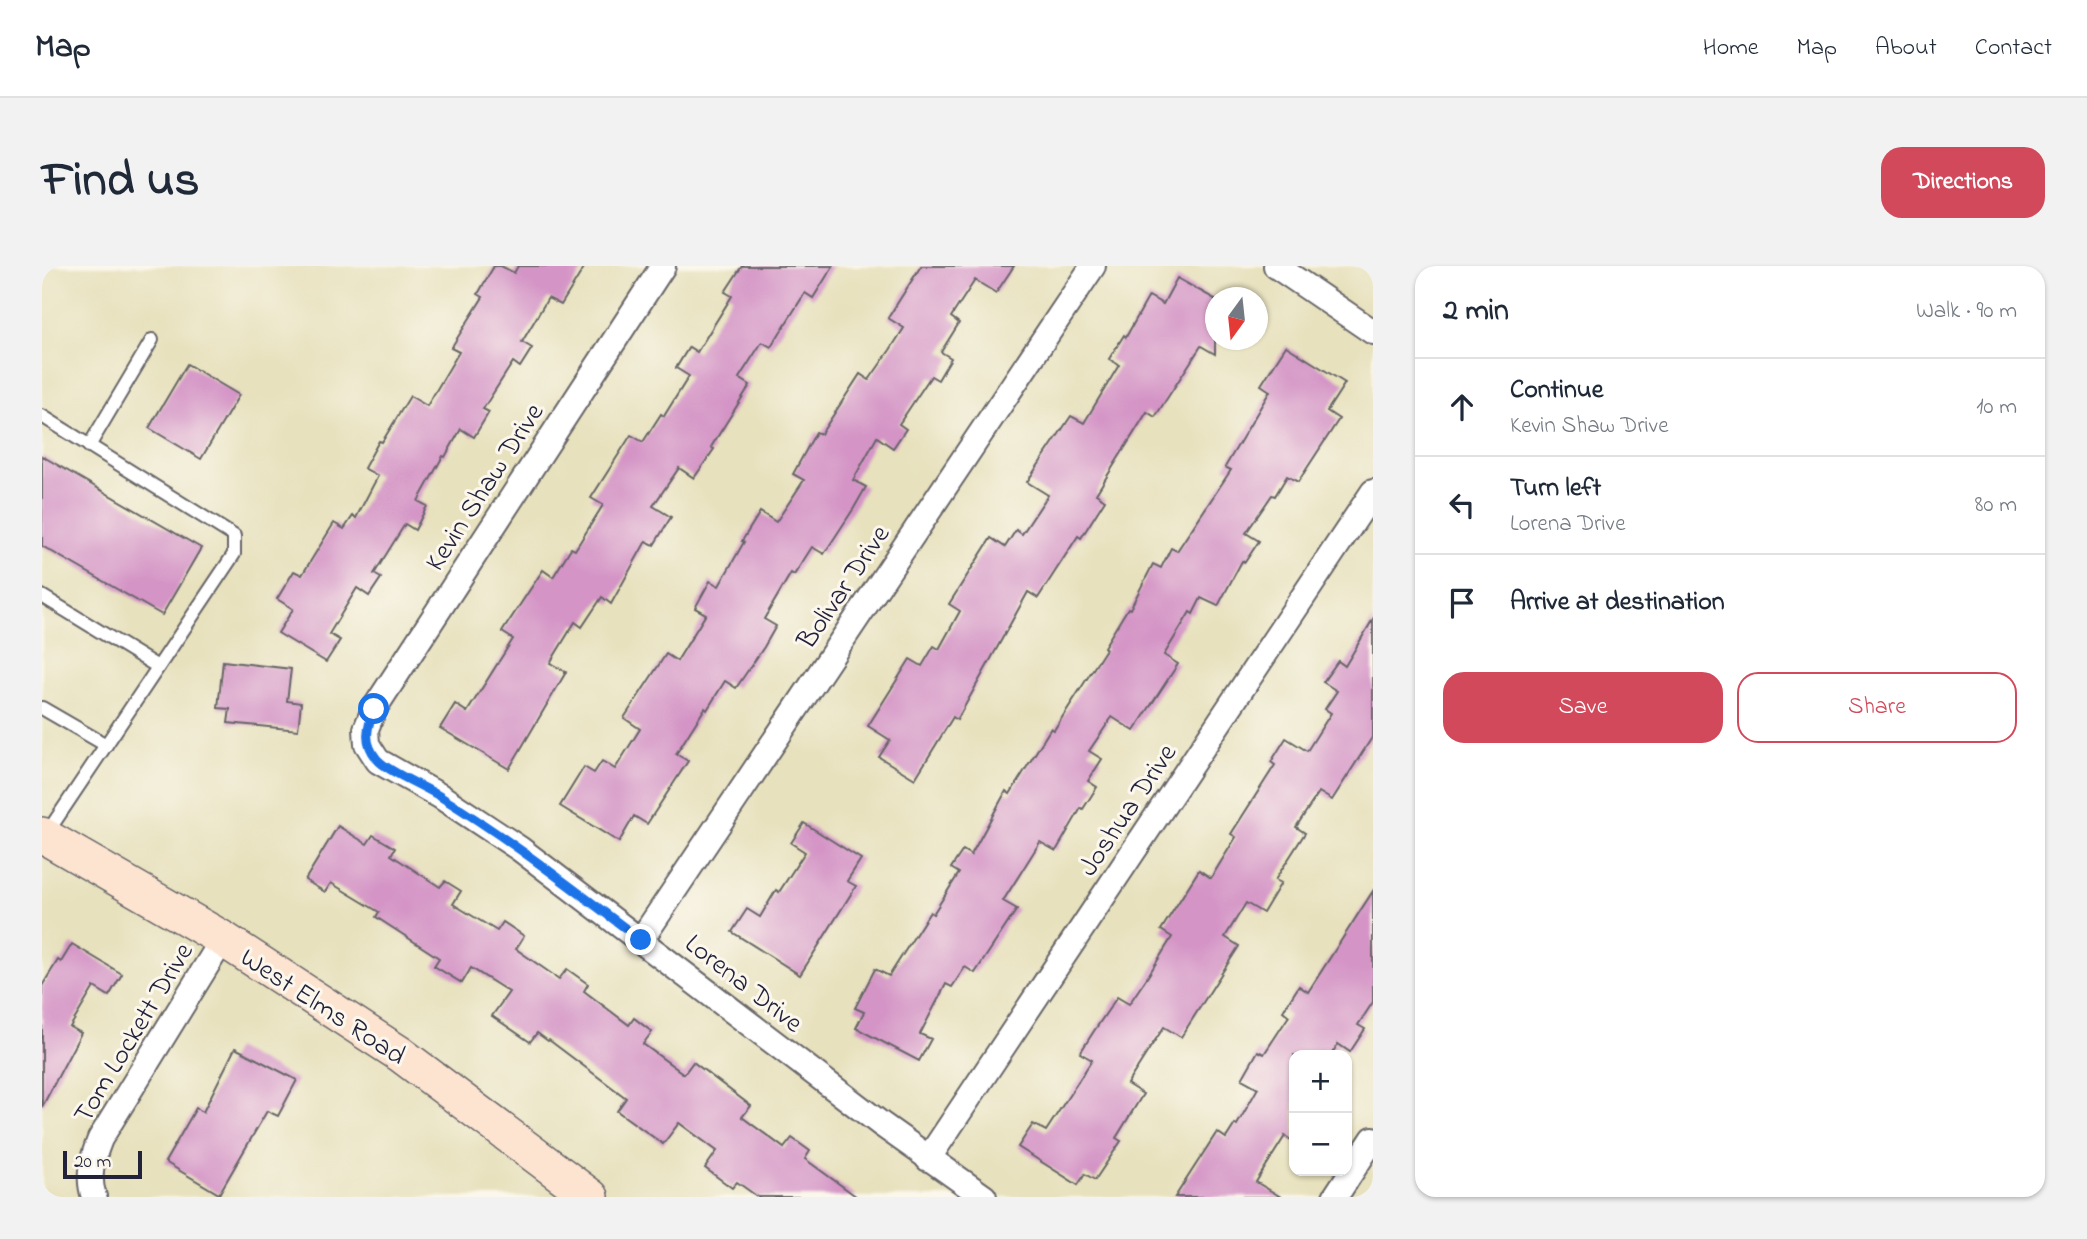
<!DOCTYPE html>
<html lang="en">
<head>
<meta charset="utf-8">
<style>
  :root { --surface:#fff; --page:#f2f2f3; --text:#1f2937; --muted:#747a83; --line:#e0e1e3; --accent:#d1495b }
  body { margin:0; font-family:"Indie Flower",sans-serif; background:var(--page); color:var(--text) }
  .controls { position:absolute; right:21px; bottom:21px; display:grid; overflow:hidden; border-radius:14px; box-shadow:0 2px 5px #0004 }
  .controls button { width:63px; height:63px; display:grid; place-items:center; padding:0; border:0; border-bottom:2px solid var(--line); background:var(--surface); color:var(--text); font:35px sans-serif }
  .compass { position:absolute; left:1163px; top:21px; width:63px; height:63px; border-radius:50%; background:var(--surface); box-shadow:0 2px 5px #0004; rotate:195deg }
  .scale { position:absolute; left:21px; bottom:18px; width:79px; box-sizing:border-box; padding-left:7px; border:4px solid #22223b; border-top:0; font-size:19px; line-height:24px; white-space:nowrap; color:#22223b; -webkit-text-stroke:5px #fbf7ec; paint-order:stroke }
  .stop { position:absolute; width:21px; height:21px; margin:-16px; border:5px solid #1a73e8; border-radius:50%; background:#fff }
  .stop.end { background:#1a73e8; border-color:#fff; box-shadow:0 2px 7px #0008 }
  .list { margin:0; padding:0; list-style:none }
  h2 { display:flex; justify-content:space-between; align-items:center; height:91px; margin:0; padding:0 28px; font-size:30px }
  h2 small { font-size:23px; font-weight:400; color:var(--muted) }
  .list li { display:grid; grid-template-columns:46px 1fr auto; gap:21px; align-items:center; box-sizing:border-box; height:98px; padding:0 28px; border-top:2px solid var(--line) }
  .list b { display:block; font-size:26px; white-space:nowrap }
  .list p { margin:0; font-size:23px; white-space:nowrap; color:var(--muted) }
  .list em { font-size:23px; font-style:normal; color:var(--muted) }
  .actions { display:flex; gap:14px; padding:21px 28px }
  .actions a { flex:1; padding:16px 0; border:2px solid var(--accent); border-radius:21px; text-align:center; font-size:24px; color:var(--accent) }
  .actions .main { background:var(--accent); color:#fff }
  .icon { flex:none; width:38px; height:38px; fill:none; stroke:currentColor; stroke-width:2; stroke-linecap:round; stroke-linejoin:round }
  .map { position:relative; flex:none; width:1331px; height:931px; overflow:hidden; border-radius:21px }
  header { display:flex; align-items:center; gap:42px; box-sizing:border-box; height:98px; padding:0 35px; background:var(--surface); border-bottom:2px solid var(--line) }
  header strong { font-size:33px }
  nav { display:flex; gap:38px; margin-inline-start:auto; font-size:24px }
  .intro { display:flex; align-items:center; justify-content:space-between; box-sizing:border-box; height:168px; padding:0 42px }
  h1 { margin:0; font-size:49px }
  .button { padding:18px 32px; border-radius:21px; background:var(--accent); color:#fff; font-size:24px; font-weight:700 }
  main { display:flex; gap:42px; padding:0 42px }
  aside { flex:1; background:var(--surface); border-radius:21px; box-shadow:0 2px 5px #0004 }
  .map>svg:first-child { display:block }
  .building { fill:#d494c6 }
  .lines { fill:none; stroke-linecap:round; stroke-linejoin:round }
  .service-casing { stroke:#676568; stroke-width:16 }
  .minor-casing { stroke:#676568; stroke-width:28 }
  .secondary-casing { stroke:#676568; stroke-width:38 }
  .service { stroke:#fff; stroke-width:12 }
  .minor { stroke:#fff; stroke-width:24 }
  .secondary { stroke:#fde4d1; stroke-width:35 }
  .route { stroke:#1a73e8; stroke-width:9 }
  .labels { text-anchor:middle; stroke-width:6; stroke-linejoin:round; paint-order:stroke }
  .street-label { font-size:28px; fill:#22223b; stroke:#fbf7ec }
</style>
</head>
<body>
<header>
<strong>Map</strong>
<nav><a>Home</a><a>Map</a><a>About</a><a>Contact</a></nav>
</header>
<div class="intro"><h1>Find us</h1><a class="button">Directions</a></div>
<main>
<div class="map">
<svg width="1331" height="931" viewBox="0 0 1331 931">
  <rect width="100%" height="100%" fill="#fbf7ec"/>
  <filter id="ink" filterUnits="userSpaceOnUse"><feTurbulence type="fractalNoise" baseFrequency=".0143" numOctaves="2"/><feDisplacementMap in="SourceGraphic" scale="14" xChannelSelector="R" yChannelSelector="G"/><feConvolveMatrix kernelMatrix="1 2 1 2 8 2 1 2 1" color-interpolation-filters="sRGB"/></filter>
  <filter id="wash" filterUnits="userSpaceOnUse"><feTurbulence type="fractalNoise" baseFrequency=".00686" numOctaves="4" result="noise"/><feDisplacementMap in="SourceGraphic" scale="28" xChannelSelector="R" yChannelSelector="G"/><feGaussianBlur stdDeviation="1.57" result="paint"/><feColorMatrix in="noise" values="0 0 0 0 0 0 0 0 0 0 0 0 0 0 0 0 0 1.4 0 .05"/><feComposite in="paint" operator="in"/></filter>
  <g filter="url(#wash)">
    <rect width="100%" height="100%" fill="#e7e1bd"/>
    <g id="blocks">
      <!-- building -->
      <g class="building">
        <polygon points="452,0 459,0 472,7 476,0 543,0 519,39 506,32 480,76 490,82 478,101 471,96 441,143 447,146 432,171 419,163 403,191 401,190 376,235 385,240 373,264 363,258 332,308 339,312 327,330 315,322 287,368 298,374 284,396 236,367 251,343 235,333 252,305 260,309 292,257 302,263 311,250 314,252 336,210 322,202 337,175 340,176 368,130 385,140 417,86 409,82 441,31 436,28"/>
        <polygon points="700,0 791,0 771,32 763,27 729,81 720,76 697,112 708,119 669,181 672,183 652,212 637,202 611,240 629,251 612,279 604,275 569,338 560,331 540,361 533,356 508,397 524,406 467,503 398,462 413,438 425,446 471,373 460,366 501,304 511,311 529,282 533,284 561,239 549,232 589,169 601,176 619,148 622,150 647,110 634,102 647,81 655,86 690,30 683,26"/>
        <polygon points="879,0 972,0 954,27 933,14 909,51 917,57 899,86 909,92 896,114 889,110 857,158 864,163 851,182 835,171 811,214 824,221 812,242 782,288 770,281 752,309 749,307 722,353 734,360 722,381 694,422 683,415 665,444 663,442 634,488 646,495 605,558 592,550 577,576 518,540 542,501 552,507 560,495 573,503 598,463 582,452 624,388 635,395 664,348 653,342 668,315 677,320 702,276 700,275 718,246 734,256 762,214 751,208 774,166 779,168 818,108 827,114 848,84 862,62 846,52"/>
        <polygon points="1135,12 1173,33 1173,88 1159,80 1113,151 1105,146 1054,228 1063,234 1039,272 1036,270 996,332 986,326 915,454 911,451 873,513 837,491 848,474 826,460 868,393 880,400 892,380 897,383 918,345 907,338 949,272 963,281 974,264 980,268 1006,229 985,216 1029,150 1042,157 1077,99 1067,93 1082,69 1084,71 1107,30 1121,38"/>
        <polygon points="1244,80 1303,117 1285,145 1297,153 1256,216 1245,210 1233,230 1230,229 1204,267 1217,275 1203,296 1200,295 1176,340 1159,332 1151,348 1148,346 1122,389 1136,398 1092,465 1070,451 1047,485 1060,493 1046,515 1055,521 1041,543 1039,542 1014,585 998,576 961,635 975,643 933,707 923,701 910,721 904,718 878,768 889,773 877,795 814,762 822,746 813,742 833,703 847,710 888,646 891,648 917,607 909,602 921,584 929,589 964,525 968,528 1009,462 1012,464 1064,383 1062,381 1086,342 1088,343 1111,298 1119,302 1129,282 1135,285 1189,204 1183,201 1228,125 1219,119"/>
        <polygon points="145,98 197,129 159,193 107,162"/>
        <polygon points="0,190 159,282 120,349 0,280"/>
        <polygon points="1331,353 1331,470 1290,534 1277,526 1254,561 1263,567 1233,614 1239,617 1221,647 1204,637 1183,671 1197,680 1139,771 1122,761 1108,782 1085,818 1101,828 1074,872 1079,875 1053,914 1043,908 1036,919 976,881 991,858 1004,865 1050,794 1038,787 1052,765 1075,731 1087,738 1106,710 1130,671 1119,664 1157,604 1169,612 1194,571 1189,568 1233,499 1229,496 1244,472 1265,485 1289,447 1283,443 1295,425 1281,416 1296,395 1303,400"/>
        <polygon points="181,395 249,403 245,435 259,437 256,464 186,457 188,443 176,442"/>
        <polygon points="762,557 819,593 805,615 814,620 758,709 690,666 705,643 718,651 734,624 737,626 763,586 749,577"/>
        <polygon points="296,560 325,578 331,569 353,582 349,589 398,621 403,615 419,625 411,638 455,665 461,656 482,670 474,683 517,713 525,703 546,718 542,725 587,759 592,752 610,766 601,778 642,808 651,796 709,840 700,851 742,882 750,872 768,885 763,893 815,931 716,931 695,916 690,922 663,902 675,885 637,857 621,878 575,845 584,832 507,774 506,775 495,767 488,776 450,750 467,726 429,702 420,717 392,700 397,692 334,651 337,646 289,617 283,626 263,614"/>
        <polygon points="1331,625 1331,736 1316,759 1323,763 1308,786 1296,778 1289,789 1252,789 1252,876 1243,870 1214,916 1239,931 1133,931 1175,866 1184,872 1193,858 1195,859 1216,822 1200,813 1216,785 1222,788 1247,750 1241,745 1257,720 1266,726"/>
        <polygon points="30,678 80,708 67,730 52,721 28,761 39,767 0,841 0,720 16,694 19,696"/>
        <polygon points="193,782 255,814 236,850 225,845 177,928 123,896 154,842 161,846"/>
      </g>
    </g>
  </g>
  <g filter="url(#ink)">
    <use href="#blocks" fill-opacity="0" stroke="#676568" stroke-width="2"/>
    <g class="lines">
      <defs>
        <g id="service">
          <polyline points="0,150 192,270 192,288 5,567"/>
          <polyline points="47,180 110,74"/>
          <polyline points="0,330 116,401"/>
          <polyline points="0,442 64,479"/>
        </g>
        <g id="minor">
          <polyline points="621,0 332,443 324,463 325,478 336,495 398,530 478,583 839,858 942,931"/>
          <polyline points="1234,0 1331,66"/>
          <polyline points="599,674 1051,0"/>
          <polyline points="886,893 1331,226"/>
          <path d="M52 931C45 910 50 893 58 873L181 673"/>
          <polyline points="1293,931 1331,873"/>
        </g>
        <polyline id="secondary" points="0,569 181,673 358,788 549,931"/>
      </defs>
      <!-- service casing -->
      <use href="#service" class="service-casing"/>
      <!-- minor casing -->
      <use href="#minor" class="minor-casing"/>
      <!-- secondary casing -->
      <use href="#secondary" class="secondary-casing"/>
      <!-- service -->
      <use href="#service" class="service"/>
      <!-- minor -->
      <use href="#minor" class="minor"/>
      <!-- secondary -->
      <use href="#secondary" class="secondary"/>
    </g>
  </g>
  <g class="lines" filter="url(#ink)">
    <!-- route -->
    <path class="route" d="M332 443C325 462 321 476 335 493 344 505 384 521 399 531 469 574 534 625 599 674"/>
  </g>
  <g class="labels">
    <!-- street labels -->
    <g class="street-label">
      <text transform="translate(441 220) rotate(-57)" y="10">Kevin Shaw Drive</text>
      <text transform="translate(800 320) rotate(-56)" y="10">Bolivar Drive</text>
      <text transform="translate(1084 543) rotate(-56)" y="10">Joshua Drive</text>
      <text transform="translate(703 716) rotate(38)" y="10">Lorena Drive</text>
      <text transform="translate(282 739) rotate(33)" y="10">West Elms Road</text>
      <text transform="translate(90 766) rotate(-59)" y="10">Tom Lockett Drive</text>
    </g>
  </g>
</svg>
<div class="controls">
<button>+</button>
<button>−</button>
</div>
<svg class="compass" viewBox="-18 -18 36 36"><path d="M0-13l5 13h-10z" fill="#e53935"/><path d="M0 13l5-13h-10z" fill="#747a83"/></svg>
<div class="scale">20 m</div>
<div class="stop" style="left:332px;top:443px"></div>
<div class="stop end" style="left:599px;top:674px"></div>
</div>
<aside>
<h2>2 min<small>Walk · 90 m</small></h2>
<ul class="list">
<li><svg class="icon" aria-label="ahead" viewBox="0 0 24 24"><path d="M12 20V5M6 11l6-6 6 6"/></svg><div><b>Continue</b><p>Kevin Shaw Drive</p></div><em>10 m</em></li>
<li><svg class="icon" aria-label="left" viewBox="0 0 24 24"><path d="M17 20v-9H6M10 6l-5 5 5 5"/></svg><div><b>Turn left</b><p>Lorena Drive</p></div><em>80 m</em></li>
<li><svg class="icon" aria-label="arrive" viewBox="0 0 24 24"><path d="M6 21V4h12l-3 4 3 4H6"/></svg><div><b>Arrive at destination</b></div></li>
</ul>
<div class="actions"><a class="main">Save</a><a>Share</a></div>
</aside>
</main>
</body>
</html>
